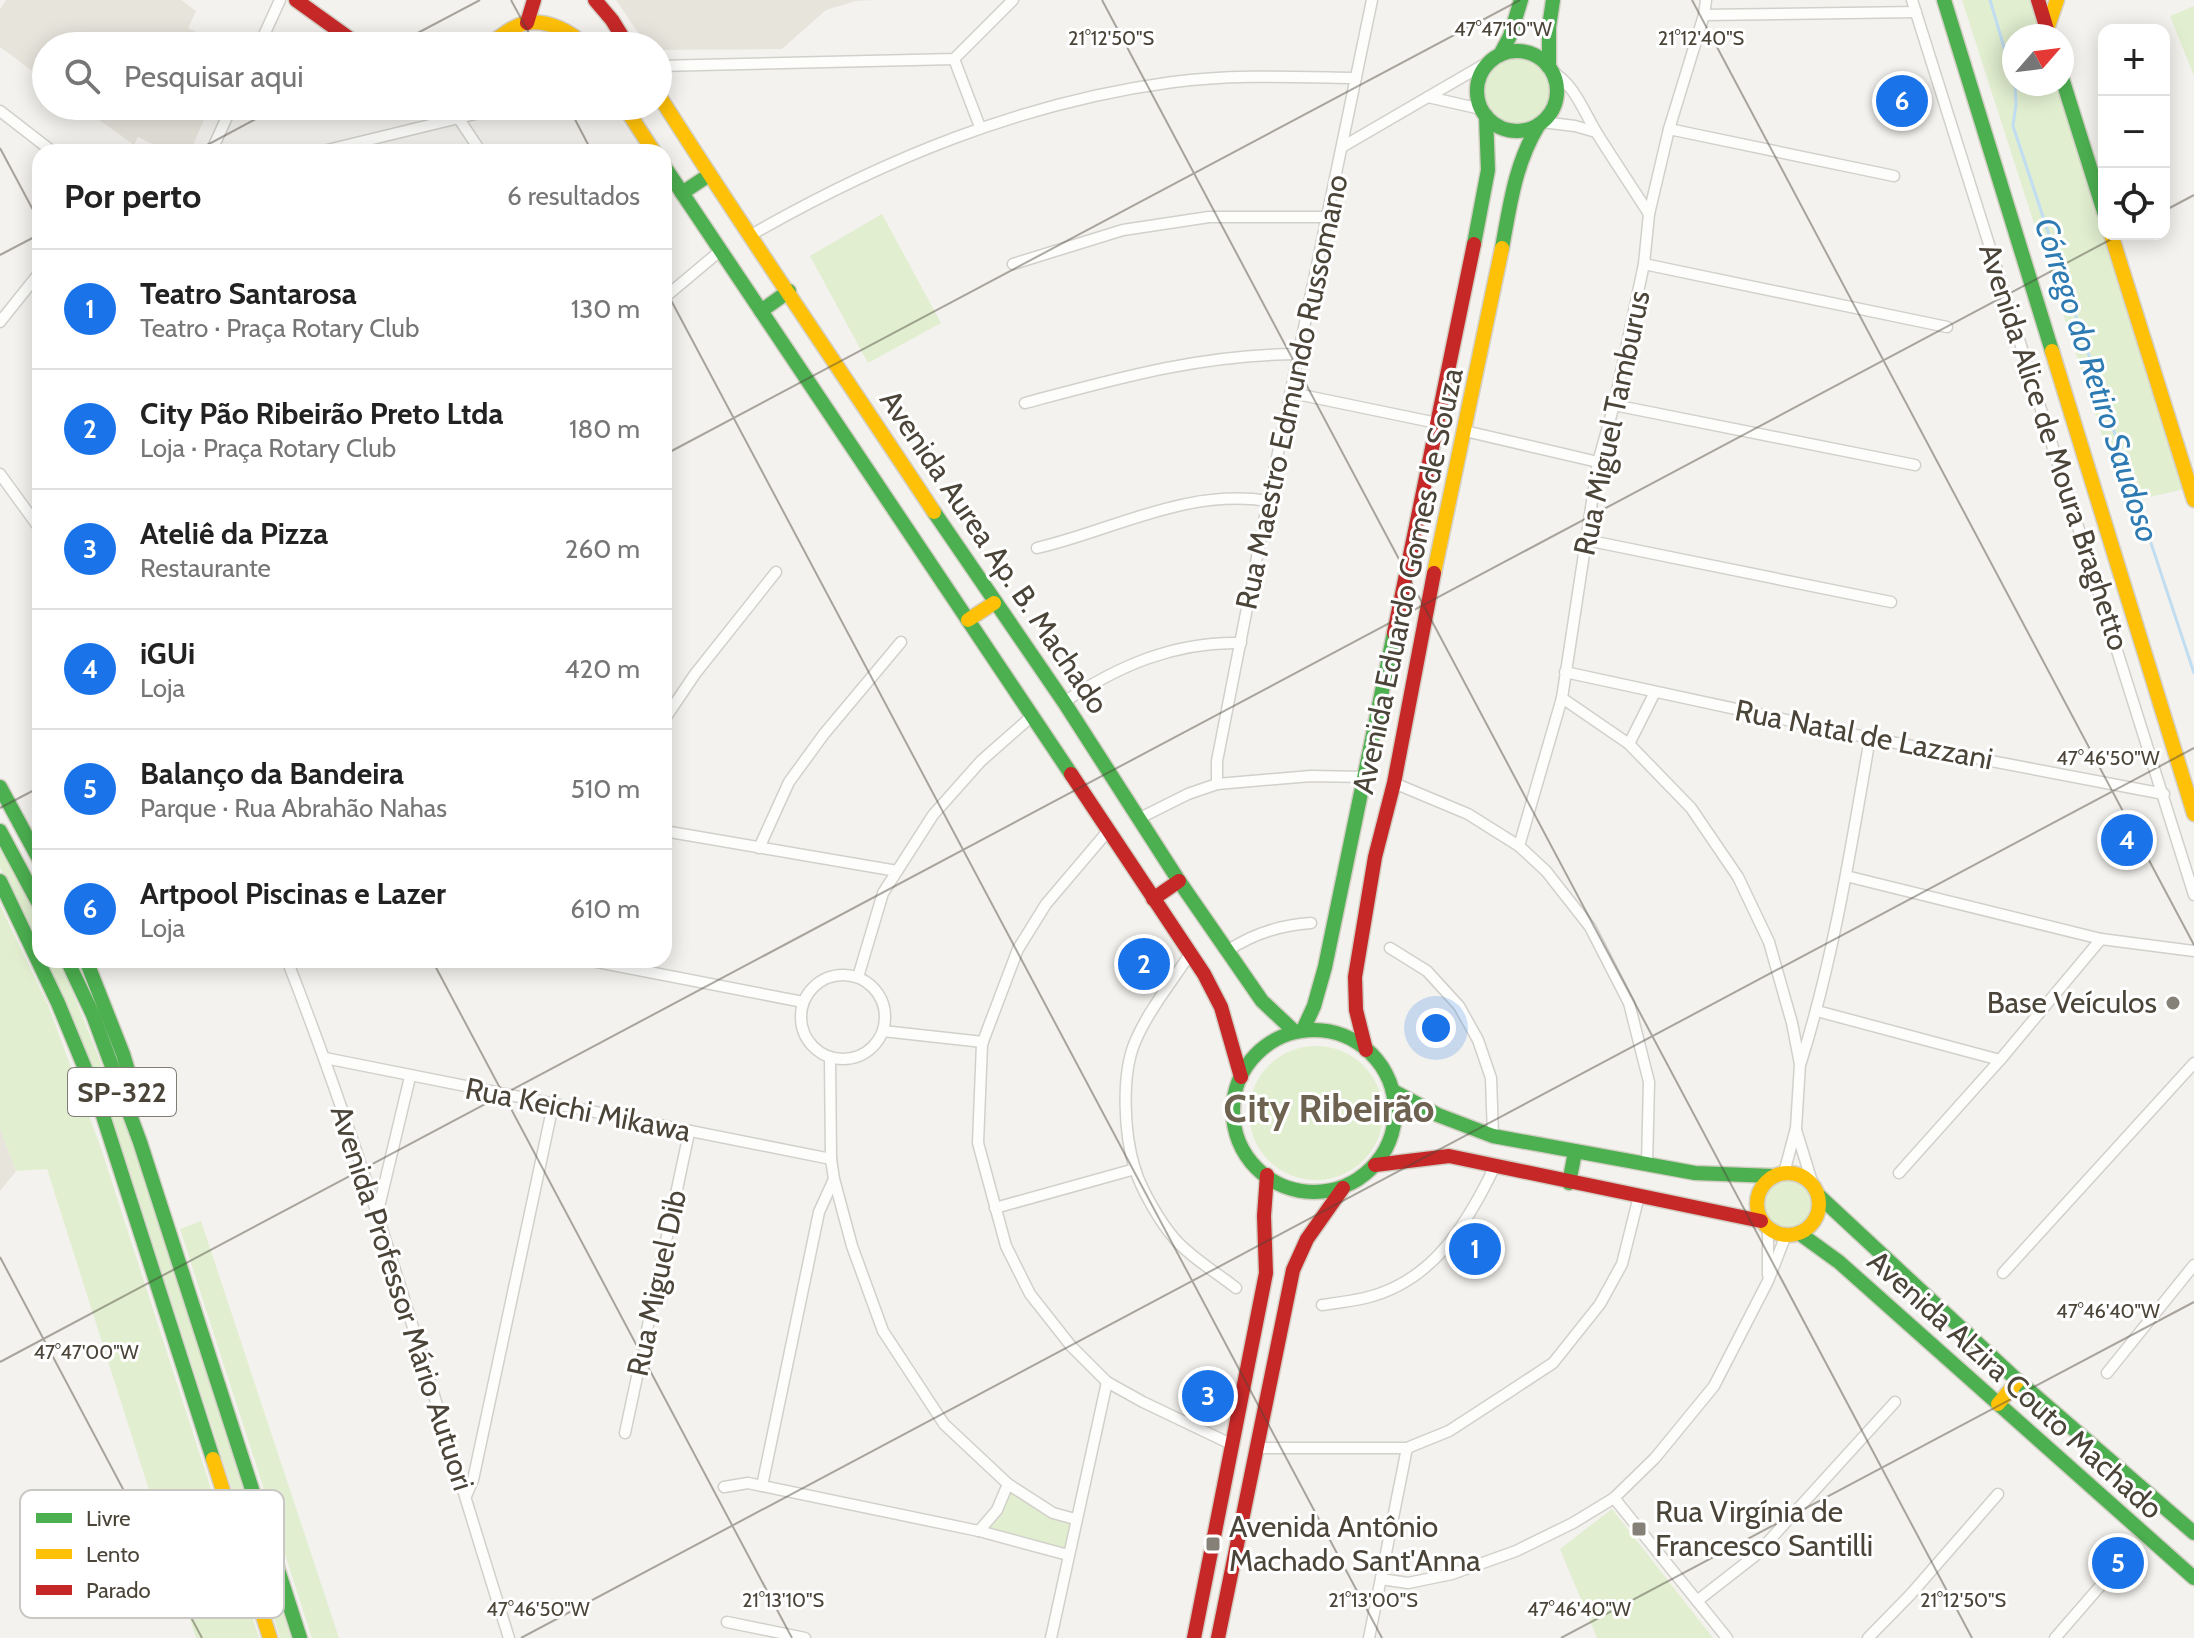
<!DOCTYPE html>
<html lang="pt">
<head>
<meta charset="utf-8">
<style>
  :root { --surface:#fff; --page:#f2f2f2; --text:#222; --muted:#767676; --line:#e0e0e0; --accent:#1a73e8 }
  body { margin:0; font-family:Cabin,sans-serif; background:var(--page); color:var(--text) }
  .controls { position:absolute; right:24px; top:24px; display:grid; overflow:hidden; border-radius:16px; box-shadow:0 4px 20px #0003 }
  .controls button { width:72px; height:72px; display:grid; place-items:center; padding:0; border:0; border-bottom:2px solid var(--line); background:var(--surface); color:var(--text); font:40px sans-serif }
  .compass { position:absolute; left:2002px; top:24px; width:72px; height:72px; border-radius:50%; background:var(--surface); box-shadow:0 4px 20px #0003; rotate:62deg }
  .you { position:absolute; left:1436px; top:1028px; width:28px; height:28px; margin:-20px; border:6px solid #fff; border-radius:50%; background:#1a73e8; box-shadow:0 0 0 12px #1a73e833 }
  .badge { display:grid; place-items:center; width:52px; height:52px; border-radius:50%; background:var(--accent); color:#fff; font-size:26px; font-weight:700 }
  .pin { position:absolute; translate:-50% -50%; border:4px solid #fff; box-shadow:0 2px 8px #0006 }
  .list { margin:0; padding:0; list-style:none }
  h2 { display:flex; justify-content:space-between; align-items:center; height:104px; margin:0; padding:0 32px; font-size:34px }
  h2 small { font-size:26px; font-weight:400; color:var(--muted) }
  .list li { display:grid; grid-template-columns:52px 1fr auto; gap:24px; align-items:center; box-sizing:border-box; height:120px; padding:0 32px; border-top:2px solid var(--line) }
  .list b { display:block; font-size:30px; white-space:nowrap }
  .list p { margin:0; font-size:26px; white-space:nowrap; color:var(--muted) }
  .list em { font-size:26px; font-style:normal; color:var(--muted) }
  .icon { flex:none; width:44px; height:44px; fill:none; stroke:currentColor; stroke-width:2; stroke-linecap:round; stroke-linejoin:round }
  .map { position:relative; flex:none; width:2194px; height:1638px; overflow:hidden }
  .search { position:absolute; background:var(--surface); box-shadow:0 4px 20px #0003; left:32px; top:32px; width:640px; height:88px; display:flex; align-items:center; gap:20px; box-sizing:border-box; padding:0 28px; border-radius:44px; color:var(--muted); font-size:30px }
  .panel { position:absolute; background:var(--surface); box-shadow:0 4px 20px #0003; left:32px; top:144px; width:640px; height:824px; border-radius:24px }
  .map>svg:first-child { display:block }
  .residential { fill:#e7e4dc }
  .green { fill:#e1eecf }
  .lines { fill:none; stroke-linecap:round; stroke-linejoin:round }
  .stream { stroke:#c0ddf1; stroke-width:3 }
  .street-casing { stroke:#d2d0cb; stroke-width:13 }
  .fast-casing { stroke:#d3cfc5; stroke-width:17 }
  .slow-casing { stroke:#d3cfc5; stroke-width:17 }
  .jam-casing { stroke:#d3cfc5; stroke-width:17 }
  .street { stroke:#fdfdfc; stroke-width:10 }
  .fast { stroke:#4caf50; stroke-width:14 }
  .slow { stroke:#ffc107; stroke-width:14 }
  .jam { stroke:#c62828; stroke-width:14 }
  .ticks { fill:none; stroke:#4b4439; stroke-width:2; stroke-opacity:0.45 }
  .poi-dot { fill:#868178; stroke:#fff; stroke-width:3 }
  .labels { text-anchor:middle; stroke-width:6; stroke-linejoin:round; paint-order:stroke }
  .shield { fill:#fff; stroke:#817c74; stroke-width:2 }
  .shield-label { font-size:28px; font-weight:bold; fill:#4b4439 }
  .street-label { font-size:30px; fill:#4b4439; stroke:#fff }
  .poi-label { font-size:30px; fill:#4b4439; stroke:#fff; text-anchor:start }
  .water-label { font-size:32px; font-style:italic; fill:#2e7ab2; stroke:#fff }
  .district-label { font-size:38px; font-weight:bold; fill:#6e6250; stroke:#fff }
  .key { fill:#fff; stroke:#c9c7c4; stroke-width:2 }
  .key-label { font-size:22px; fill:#4b4439 }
  .ticks-label { font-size:20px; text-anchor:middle; fill:#4b4439; stroke:#fff; stroke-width:6; stroke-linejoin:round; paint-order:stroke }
</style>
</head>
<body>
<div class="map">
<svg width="2194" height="1638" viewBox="0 0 2194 1638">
  <rect width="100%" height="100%" fill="#f4f2ee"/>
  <!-- residential -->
  <g class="residential">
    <polygon points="6,0 181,0 196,11 188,28 225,46 46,46 46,81 0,47 0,9"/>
    <polygon points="616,0 875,0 856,1 826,10 782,49 658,50 658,46 647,46"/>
    <polygon points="80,106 210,106 190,152 169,152 138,137 134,145"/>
    <polygon points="0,1128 16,1171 0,1191"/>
  </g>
  <!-- green -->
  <g class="green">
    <polygon points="1962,0 2035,0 2046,36 2014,36 2014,84 2060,84 2104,226 2104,234 2184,489 2124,503"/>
    <polygon points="2194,6 2194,76 2170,16"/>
    <circle cx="1518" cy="91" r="34"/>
    <polygon points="882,214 941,323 868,363 810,256"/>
    <polygon points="0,848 40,923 40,946 0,868"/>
    <polygon points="0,905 48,1005 101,1148 259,1638 196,1638 47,1169 16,1171 0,1128"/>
    <polygon points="47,960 58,960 66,975 129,1134 291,1638 280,1638 119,1138"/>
    <circle cx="1316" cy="1113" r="67"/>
    <circle cx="1788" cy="1203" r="25"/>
    <polygon points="201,1221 339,1638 312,1638 180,1229"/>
    <polygon points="1008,1486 1074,1520 1068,1553 980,1531"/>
    <polygon points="1612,1509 1713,1638 1597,1638 1560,1549"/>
    <polygon points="2113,1547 2133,1567 2123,1579 2102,1560"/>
  </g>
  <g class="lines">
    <!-- stream -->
    <g class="stream">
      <polyline points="1990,0 2014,81"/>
      <polyline points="2015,84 2016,104 2013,126 2194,673"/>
    </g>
    <defs>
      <g id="street">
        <polyline points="1912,0 2194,895"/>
        <polyline points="1704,15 1916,12"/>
        <polyline points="259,46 280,0"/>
        <polyline points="954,59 980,127"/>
        <polyline points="658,66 954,59 1013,0"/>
        <path d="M1551 71C1575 84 1584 113 1598 135 1615 162 1632 187 1649 214"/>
        <polyline points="1428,97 1481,109"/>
        <polyline points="0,111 53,152"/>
        <polyline points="459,119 481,152"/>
        <polyline points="1542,122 1575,126 1596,132"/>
        <polyline points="1669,129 1894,176"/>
        <polyline points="1342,147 1495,58"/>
        <polyline points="211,152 232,106"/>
        <polyline points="319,152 508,106"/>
        <path d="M751 235C882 160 1022 102 1173 82 1234 74 1295 77 1356 78"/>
        <polyline points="1013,264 1123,230 1209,217 1327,217"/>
        <polyline points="1644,264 1947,327"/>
        <polyline points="664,298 720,251"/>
        <polyline points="0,322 40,272"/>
        <polyline points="1292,393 1437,423"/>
        <path d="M1025 403C1118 378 1202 354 1300 354"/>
        <polyline points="1614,405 1915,465"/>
        <polyline points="1465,431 1598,462"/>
        <polyline points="0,474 40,529"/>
        <polyline points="1586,540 1891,602"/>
        <path d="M1037 548C1114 530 1186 488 1268 501"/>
        <polyline points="1565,672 1870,738 2164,794"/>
        <polyline points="1562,698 1629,744 1691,808 1738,877 1769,942 1792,1023 1800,1064 1796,1128 1784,1173"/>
        <path d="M1064 702C1118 666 1175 641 1241 643"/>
        <polyline points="664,720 695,674 776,572"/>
        <polyline points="1629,744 1655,692"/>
        <polyline points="1394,783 1468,814 1519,846 1546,871 1590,927 1629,1003 1649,1082 1647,1165"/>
        <polyline points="1217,784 1217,761 1268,501 1372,0"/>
        <polyline points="1140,818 1188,794 1217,784 1311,776 1365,777"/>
        <polyline points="664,831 897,871"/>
        <polyline points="1108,831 1046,904 1018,949 982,1044 978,1143 1006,1246 1030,1294 1071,1346 1107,1382 1143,1402 1233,1445"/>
        <polyline points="1519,846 1562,698 1598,462 1614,405 1644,264 1649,214 1669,129 1704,15 1706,0"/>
        <polyline points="759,848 789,782 824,734 901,642"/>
        <polyline points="1846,876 2101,939 2194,951"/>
        <polyline points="1390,948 1427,971 1459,1006 1478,1040 1491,1078 1493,1136"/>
        <path d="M1227 951C1254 933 1280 925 1311 923"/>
        <path d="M1190 954C1171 983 1148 1011 1135 1042 1121 1075 1124 1135 1135 1169 1141 1189 1160 1222 1174 1238 1190 1257 1216 1272 1236 1288"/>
        <path d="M287 960C374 1182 437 1411 509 1638"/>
        <polyline points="587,960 803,1002"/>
        <circle cx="843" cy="1017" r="42"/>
        <polyline points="858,977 883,893 933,815 981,761 1031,717"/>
        <polyline points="1817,1011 2000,1060"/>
        <polyline points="883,1031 983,1042"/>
        <polyline points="830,1057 831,1159 834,1179 852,1246 883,1331 944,1424 1008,1484 1053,1513 1075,1519"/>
        <polyline points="325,1058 831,1159"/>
        <path d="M1801 1062C1834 957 1851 847 1870 738"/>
        <polyline points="1796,1130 1813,1185"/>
        <polyline points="1899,1173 2000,1060 2101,939"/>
        <polyline points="995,1208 1135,1169"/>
        <polyline points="378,1211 410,1077"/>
        <polyline points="2003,1273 2194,1063"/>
        <polyline points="1768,1275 1768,1228"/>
        <path d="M1322 1305C1336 1303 1351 1301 1365 1298 1433 1282 1467 1224 1495 1166"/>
        <polyline points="2107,1373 2194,1265"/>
        <polyline points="625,1433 689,1133"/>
        <polyline points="1257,1448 1407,1448 1449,1431 1509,1392 1553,1363 1600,1304 1622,1264 1639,1196"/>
        <polyline points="762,1486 819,1212 834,1179"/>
        <polyline points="724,1487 748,1483 979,1531 1068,1555"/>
        <polyline points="466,1496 473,1480 553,1105"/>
        <polyline points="1614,1498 1727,1638"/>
        <polyline points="979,1531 997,1510 1008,1484"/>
        <polyline points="1381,1579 1408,1583 1452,1574 1516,1551 1573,1523 1614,1498 1655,1458 1714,1386 1768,1281 1786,1235"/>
        <polyline points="1697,1601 1756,1555 1895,1402"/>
        <polyline points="727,1622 805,1638"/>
        <polyline points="1051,1638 1107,1382"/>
        <polyline points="1369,1638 1407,1448"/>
        <polyline points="1868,1638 1911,1594 1998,1494"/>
        <polyline points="2055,1638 2101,1585"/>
      </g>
      <g id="fast">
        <polyline points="1944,0 2052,351"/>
        <circle cx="1517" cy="91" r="40"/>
        <polyline points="1500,55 1510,36 1521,0"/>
        <polyline points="1549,67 1549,27 1553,0"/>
        <polyline points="2062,78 2104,212"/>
        <polyline points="664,166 1071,774"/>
        <polyline points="682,193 709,175"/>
        <polyline points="1474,244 1488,170 1486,116"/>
        <path d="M1502 248C1510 205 1515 164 1538 126"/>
        <polyline points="761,311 789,291"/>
        <polyline points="934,512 1064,702 1179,881 1262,1001 1295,1032"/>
        <polyline points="0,787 40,861"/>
        <polyline points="0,831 40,906"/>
        <polyline points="0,881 58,1003 98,1100 213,1459"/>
        <polyline points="67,960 93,1015 140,1142 300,1638"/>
        <polyline points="86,960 123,1054 136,1097"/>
        <polyline points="1303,1030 1314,1006 1325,967 1394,633"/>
        <circle cx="1314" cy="1111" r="81"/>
        <polyline points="1393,1091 1438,1115 1493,1136 1695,1173 1773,1176"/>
        <polyline points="1569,1183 1575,1152"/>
        <polyline points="1818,1195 2018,1381 2194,1533"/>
        <polyline points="1799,1233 1839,1262 2194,1578"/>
      </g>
      <g id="slow">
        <polyline points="2047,29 2057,0"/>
        <path d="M487 46C499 38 512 26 526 23 547 19 572 32 585 46"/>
        <path d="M658 94C747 235 842 372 934 512"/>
        <polyline points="624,106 654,152"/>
        <polyline points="2111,234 2194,500"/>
        <polyline points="2052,351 2194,814"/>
        <polyline points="1434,573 1502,248"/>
        <polyline points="968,620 994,603"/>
        <circle cx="1788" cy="1204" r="31"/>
        <polyline points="1998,1404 2018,1381"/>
        <polyline points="213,1459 270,1638"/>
      </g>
      <g id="jam">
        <polyline points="296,0 360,46"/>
        <polyline points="595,0 612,20 628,46"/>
        <polyline points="2038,0 2049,36"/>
        <polyline points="527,23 534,0"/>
        <polyline points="1394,633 1474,244"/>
        <polyline points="1071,774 1204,974 1221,1007 1241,1077"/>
        <polyline points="1153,899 1179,881"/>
        <polyline points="1366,1050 1356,1010 1355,977 1375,857 1394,783 1434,573"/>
        <polyline points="1375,1165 1449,1156 1761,1221"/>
        <polyline points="1194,1638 1266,1273 1264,1216 1267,1175"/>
        <polyline points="1218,1638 1293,1270 1307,1239 1343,1188"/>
      </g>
    </defs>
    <!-- street casing -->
    <use href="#street" class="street-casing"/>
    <!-- fast casing -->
    <use href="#fast" class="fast-casing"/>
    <!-- slow casing -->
    <use href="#slow" class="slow-casing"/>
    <!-- jam casing -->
    <use href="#jam" class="jam-casing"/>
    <!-- street -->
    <use href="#street" class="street"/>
    <!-- fast -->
    <use href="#fast" class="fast"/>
    <!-- slow -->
    <use href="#slow" class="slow"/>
    <!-- jam -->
    <use href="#jam" class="jam"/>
  </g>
  <!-- ticks -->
  <path class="ticks" d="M511 0 536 46M1102 0 1972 1638M1692 0 2194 945M393 46 480 0M568 106 592 152M0 148 40 223M194 152 280 106M2164 211 2194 195M0 255 40 234M664 287 1382 1638M664 455 1520 0M0 808 40 787M432 960 792 1638M0 1257 202 1638M0 1362 2121 234M521 1638 2194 748M1561 1638 2194 1302"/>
  <!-- markers -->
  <g class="poi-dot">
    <circle cx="2173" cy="1003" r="8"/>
    <rect x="1631" y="1521" width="16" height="16" rx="4"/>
    <rect x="1205" y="1536" width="16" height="16" rx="4"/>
  </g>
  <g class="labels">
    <!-- shield labels -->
    <rect class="shield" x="68" y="1068" width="108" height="48" rx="6"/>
    <g class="shield-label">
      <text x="122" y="1102">SP-322</text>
    </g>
    <!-- street labels -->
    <g class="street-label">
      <text transform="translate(1292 392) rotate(-78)" y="10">Rua Maestro Edmundo Russomano</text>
      <text transform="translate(1612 423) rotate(-78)" y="10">Rua Miguel Tamburus</text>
      <text transform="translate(2054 447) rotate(72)" y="10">Avenida Alice de Moura Braghetto</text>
      <text transform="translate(994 552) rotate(56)" y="10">Avenida Aurea Ap. B. Machado</text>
      <text transform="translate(1408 581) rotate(-78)" y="10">Avenida Eduardo Gomes de Souza</text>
      <text transform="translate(1864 735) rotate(11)" y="10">Rua Natal de Lazzani</text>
      <text transform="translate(578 1110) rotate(11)" y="10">Rua Keichi Mikawa</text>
      <text transform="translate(657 1283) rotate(-78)" y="10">Rua Miguel Dib</text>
      <text transform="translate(402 1298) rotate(72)" y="10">Avenida Professor Mário Autuori</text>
      <text transform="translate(2015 1385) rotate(42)" y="10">Avenida Alzira Couto Machado</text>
    </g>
    <!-- poi labels -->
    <g class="poi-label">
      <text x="2157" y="1013" text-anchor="end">Base Veículos</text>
      <text x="1655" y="1522">Rua Virgínia de<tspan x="1655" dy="34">Francesco Santilli</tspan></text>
      <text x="1229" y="1537">Avenida Antônio<tspan x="1229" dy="34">Machado Sant'Anna</tspan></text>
    </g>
    <!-- water labels -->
    <g class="water-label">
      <text transform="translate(2097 380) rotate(72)" y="11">Córrego do Retiro Saudoso</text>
    </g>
    <!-- district labels -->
    <g class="district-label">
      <text x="1329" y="1122">City Ribeirão</text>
    </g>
  </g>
  <!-- legend -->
  <rect x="20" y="1490" width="264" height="128" rx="12" class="key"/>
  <rect x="36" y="1513" width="36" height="10" fill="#4caf50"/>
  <rect x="36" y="1549" width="36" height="10" fill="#ffc107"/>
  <rect x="36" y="1585" width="36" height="10" fill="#c62828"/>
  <g class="key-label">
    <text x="86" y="1526">Livre</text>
    <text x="86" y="1562">Lento</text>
    <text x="86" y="1598">Parado</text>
  </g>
  <g class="ticks-label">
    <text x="1503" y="36">47°47'10"W</text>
    <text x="1111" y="45">21°12'50"S</text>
    <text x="1701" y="45">21°12'40"S</text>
    <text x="2108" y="765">47°46'50"W</text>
    <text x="2108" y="1318">47°46'40"W</text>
    <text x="86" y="1359">47°47'00"W</text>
    <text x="783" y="1607">21°13'10"S</text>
    <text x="1373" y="1607">21°13'00"S</text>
    <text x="1963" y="1607">21°12'50"S</text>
    <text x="538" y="1616">47°46'50"W</text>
    <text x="1579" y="1616">47°46'40"W</text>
  </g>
</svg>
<div class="controls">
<button>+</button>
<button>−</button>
<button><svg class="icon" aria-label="locate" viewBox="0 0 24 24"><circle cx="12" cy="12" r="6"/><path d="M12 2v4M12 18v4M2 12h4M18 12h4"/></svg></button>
</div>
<svg class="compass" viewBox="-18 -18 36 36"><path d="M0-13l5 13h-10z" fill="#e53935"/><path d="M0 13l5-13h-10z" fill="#767676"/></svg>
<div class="you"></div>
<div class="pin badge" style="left:1475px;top:1249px">1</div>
<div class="pin badge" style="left:1144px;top:964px">2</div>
<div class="pin badge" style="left:1208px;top:1396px">3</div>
<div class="pin badge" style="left:2127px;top:840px">4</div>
<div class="pin badge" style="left:2118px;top:1563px">5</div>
<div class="pin badge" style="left:1902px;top:101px">6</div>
<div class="search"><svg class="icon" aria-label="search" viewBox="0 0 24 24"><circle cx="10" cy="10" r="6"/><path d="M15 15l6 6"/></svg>Pesquisar aqui</div>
<section class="panel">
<h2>Por perto<small>6 resultados</small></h2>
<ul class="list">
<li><span class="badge">1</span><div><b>Teatro Santarosa</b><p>Teatro · Praça Rotary Club</p></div><em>130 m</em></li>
<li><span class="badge">2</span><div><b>City Pão Ribeirão Preto Ltda</b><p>Loja · Praça Rotary Club</p></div><em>180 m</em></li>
<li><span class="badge">3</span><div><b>Ateliê da Pizza</b><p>Restaurante</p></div><em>260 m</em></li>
<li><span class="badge">4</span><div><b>iGUi</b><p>Loja</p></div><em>420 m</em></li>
<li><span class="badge">5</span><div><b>Balanço da Bandeira</b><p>Parque · Rua Abrahão Nahas</p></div><em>510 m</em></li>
<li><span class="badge">6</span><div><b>Artpool Piscinas e Lazer</b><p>Loja</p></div><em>610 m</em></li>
</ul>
</section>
</div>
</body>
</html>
